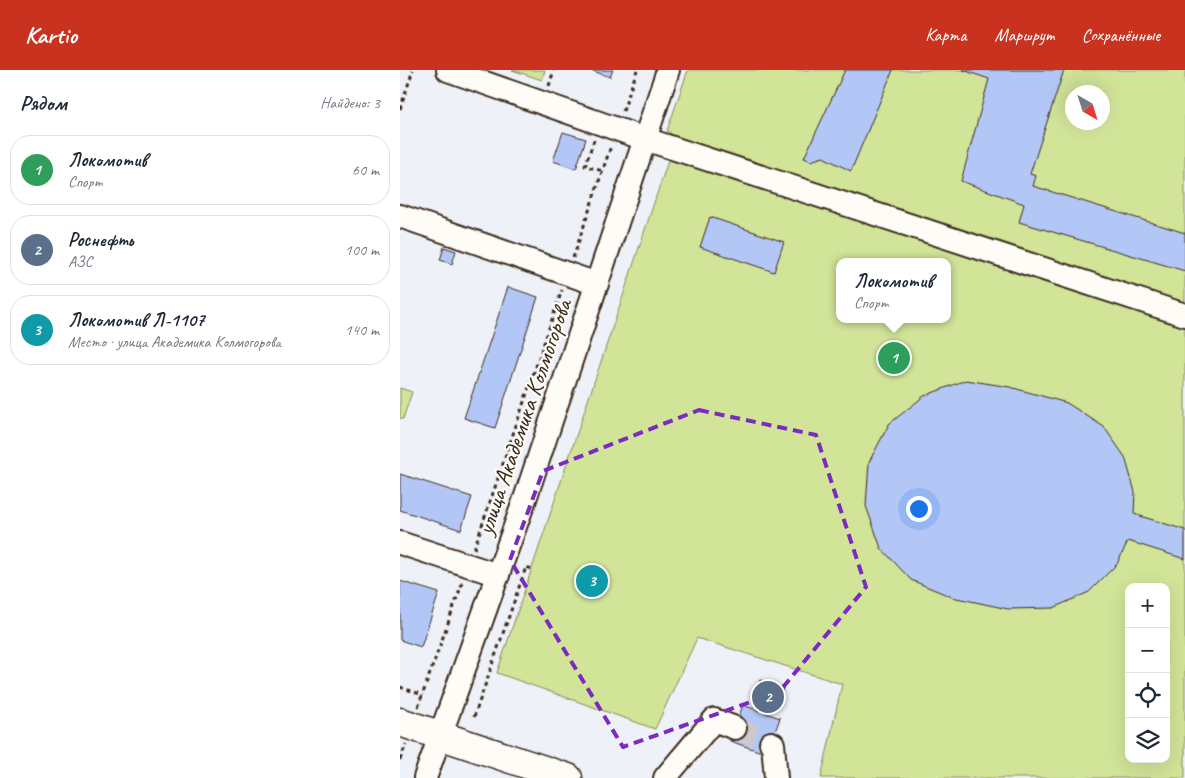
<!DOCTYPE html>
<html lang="ru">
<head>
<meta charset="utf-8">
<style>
  :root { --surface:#fff; --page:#f6f6f7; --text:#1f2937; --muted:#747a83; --line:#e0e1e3; --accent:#c8321e }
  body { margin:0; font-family:Caveat,sans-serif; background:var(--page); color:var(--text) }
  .controls { position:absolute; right:15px; bottom:15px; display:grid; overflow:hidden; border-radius:10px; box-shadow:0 5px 20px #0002 }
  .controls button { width:45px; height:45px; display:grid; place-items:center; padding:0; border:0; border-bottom:1px solid var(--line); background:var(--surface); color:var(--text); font:25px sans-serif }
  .compass { position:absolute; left:665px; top:15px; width:45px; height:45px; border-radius:50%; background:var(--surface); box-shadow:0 5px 20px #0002; rotate:141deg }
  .you { position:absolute; left:518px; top:438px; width:18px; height:18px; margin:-12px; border:4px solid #fff; border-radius:50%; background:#1a73e8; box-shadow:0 0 0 8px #1a73e833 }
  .badge { display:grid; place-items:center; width:32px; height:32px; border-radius:50%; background:var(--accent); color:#fff; font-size:16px; font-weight:700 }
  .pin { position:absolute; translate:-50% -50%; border:2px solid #fff; box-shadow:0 1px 5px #0006 }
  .popup { position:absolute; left:436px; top:188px; width:115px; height:65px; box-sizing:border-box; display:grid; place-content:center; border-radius:10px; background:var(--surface); filter:drop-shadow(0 1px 4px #0005); font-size:16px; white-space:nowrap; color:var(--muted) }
  .popup b { font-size:19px; color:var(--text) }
  .popup::after { content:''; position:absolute; left:50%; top:100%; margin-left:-10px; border:10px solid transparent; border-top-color:var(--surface) }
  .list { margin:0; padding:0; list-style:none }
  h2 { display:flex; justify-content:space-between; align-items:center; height:65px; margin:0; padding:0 20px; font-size:21px }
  h2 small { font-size:16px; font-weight:400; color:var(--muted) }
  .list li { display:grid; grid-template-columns:32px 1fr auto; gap:15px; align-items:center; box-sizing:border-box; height:70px; margin:0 10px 10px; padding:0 10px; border:1px solid var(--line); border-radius:20px }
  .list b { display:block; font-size:19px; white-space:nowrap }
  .list p { margin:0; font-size:16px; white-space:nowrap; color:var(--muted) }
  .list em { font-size:16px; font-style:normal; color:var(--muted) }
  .icon { flex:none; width:28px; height:28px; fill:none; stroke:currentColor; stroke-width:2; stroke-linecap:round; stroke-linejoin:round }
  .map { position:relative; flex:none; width:785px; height:708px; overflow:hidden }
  header { display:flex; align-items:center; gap:30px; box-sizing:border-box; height:70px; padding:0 25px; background:var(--accent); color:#fff }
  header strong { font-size:24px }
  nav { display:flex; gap:28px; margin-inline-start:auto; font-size:18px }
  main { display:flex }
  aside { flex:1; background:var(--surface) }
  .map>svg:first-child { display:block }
  .green { fill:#d1e498; stroke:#86875b; fill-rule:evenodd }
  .building { fill:#b3c7f6; stroke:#3b2a1e }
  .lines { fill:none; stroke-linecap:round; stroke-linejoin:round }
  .minor-tunnel { stroke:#cac9cc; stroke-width:22; stroke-dasharray:22 11; stroke-linecap:butt }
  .minor-casing { stroke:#3b2a1e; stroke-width:26 }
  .major-casing { stroke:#3b2a1e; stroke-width:31 }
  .path { stroke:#3b2a1e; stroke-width:3; stroke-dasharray:4 4; stroke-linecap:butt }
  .minor { stroke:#fdfcf7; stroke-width:22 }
  .major { stroke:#fdfcf7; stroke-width:28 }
  .marked { fill:none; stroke:#7b2cbf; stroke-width:4; stroke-dasharray:10 6; stroke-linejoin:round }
  .labels { text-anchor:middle; stroke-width:4.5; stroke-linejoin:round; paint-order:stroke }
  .street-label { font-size:24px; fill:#3b2a1e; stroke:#fdfcf7 }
</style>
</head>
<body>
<header>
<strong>Kartio</strong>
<nav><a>Карта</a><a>Маршрут</a><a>Сохранённые</a></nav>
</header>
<main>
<aside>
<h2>Рядом<small>Найдено: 3</small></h2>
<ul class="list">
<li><span class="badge" style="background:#2e9e5b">1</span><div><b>Локомотив</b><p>Спорт</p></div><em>60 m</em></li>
<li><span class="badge" style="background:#5c6f8a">2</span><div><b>Роснефть</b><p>АЗС</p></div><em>100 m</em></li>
<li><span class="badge" style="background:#0f9aa8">3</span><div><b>Локомотив Л-1107</b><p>Место · улица Академика Колмогорова</p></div><em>140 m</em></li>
</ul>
</aside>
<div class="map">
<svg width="785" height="708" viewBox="0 0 785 708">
  <rect width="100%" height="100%" fill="#eef1f7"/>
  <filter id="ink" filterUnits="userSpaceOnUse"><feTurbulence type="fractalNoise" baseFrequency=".02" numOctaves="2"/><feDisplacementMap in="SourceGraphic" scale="10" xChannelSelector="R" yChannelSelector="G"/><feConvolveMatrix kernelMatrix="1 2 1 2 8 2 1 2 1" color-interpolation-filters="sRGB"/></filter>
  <g filter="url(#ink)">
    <!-- green -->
    <g class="green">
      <polygon points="112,0 145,0 142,10"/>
      <path d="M288 0H785V708H421L442 614 297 568 255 659 97 603 276 67 267 61ZM672 22H702V52H672ZM440 192H548V249H440ZM729 517H766V689H729Z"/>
      <polygon points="0,318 12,322 3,349 0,348"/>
    </g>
    <!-- building -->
    <g class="building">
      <polygon points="190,0 213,0 210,7"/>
      <polygon points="445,0 493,0 451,101 423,87 411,91 404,88"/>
      <polygon points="563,0 664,0 630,104 636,106 633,116 785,163 785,201 619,152 624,134 561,111 589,9"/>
      <polygon points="163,62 186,69 176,99 153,91"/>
      <polygon points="310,147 384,172 374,202 300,177"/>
      <polygon points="44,177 56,181 52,194 40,190"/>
      <polygon points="108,217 138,227 95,358 64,348"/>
      <polygon points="566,310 610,317 667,333 704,357 725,387 735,422 734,444 785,460 785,489 728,471 717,494 689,522 653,538 608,539 552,527 511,510 481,478 466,436 469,392 489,354 524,326"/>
      <polygon points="0,404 72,427 61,460 0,440"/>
      <polygon points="0,511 39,523 21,577 0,570"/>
      <polygon points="360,610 383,618 378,635 354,628"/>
      <polygon points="343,635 380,648 367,684 330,671"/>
    </g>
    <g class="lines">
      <!-- minor-tunnel -->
      <polyline class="minor-tunnel" points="335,658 371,673"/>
      <defs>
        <g id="minor">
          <polyline points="48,0 245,69 785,245"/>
          <polyline points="0,146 197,214"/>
          <polyline points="0,473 98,505"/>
          <polyline points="371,673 373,674 376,708"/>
          <polyline points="25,708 126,426 268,0"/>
          <polyline points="265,708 314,650 335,658"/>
        </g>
        <polyline id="major" points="0,652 168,708"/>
      </defs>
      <!-- minor casing -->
      <use href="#minor" class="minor-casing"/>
      <!-- major casing -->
      <use href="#major" class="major-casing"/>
      <!-- path -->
      <g class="path">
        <polyline points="149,16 154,0"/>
        <polyline points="0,39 13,0"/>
        <polyline points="223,41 237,0"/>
        <polyline points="194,70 185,96 203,101"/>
        <polyline points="173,188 211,76"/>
        <polyline points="74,479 162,220"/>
        <polyline points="0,617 23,625"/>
        <polyline points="18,637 63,511"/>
        <polyline points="74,647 126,497 132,499"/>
        <polyline points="0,690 6,674"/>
      </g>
      <!-- minor -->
      <use href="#minor" class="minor"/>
      <!-- major -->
      <use href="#major" class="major"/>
    </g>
  </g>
  <!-- marked area -->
  <path class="marked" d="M299 340 416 365 466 517 379 622 223 677 110 490 143 401Z"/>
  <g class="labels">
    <!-- street labels -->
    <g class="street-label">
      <text transform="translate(124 347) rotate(-71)" y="8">улица Академика Колмогорова</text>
    </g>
  </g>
</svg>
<div class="controls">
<button>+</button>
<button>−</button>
<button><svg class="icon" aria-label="locate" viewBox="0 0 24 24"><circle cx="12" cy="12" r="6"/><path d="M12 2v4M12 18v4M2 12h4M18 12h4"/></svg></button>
<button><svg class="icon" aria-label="layers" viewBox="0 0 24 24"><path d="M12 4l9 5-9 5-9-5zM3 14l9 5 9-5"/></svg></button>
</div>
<svg class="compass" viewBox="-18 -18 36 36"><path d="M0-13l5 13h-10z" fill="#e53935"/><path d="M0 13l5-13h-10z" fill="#747a83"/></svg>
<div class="you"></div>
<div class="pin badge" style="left:494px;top:288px;background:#2e9e5b">1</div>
<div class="popup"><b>Локомотив</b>Спорт</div>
<div class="pin badge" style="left:368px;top:627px;background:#5c6f8a">2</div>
<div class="pin badge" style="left:192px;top:511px;background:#0f9aa8">3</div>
</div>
</main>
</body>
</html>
